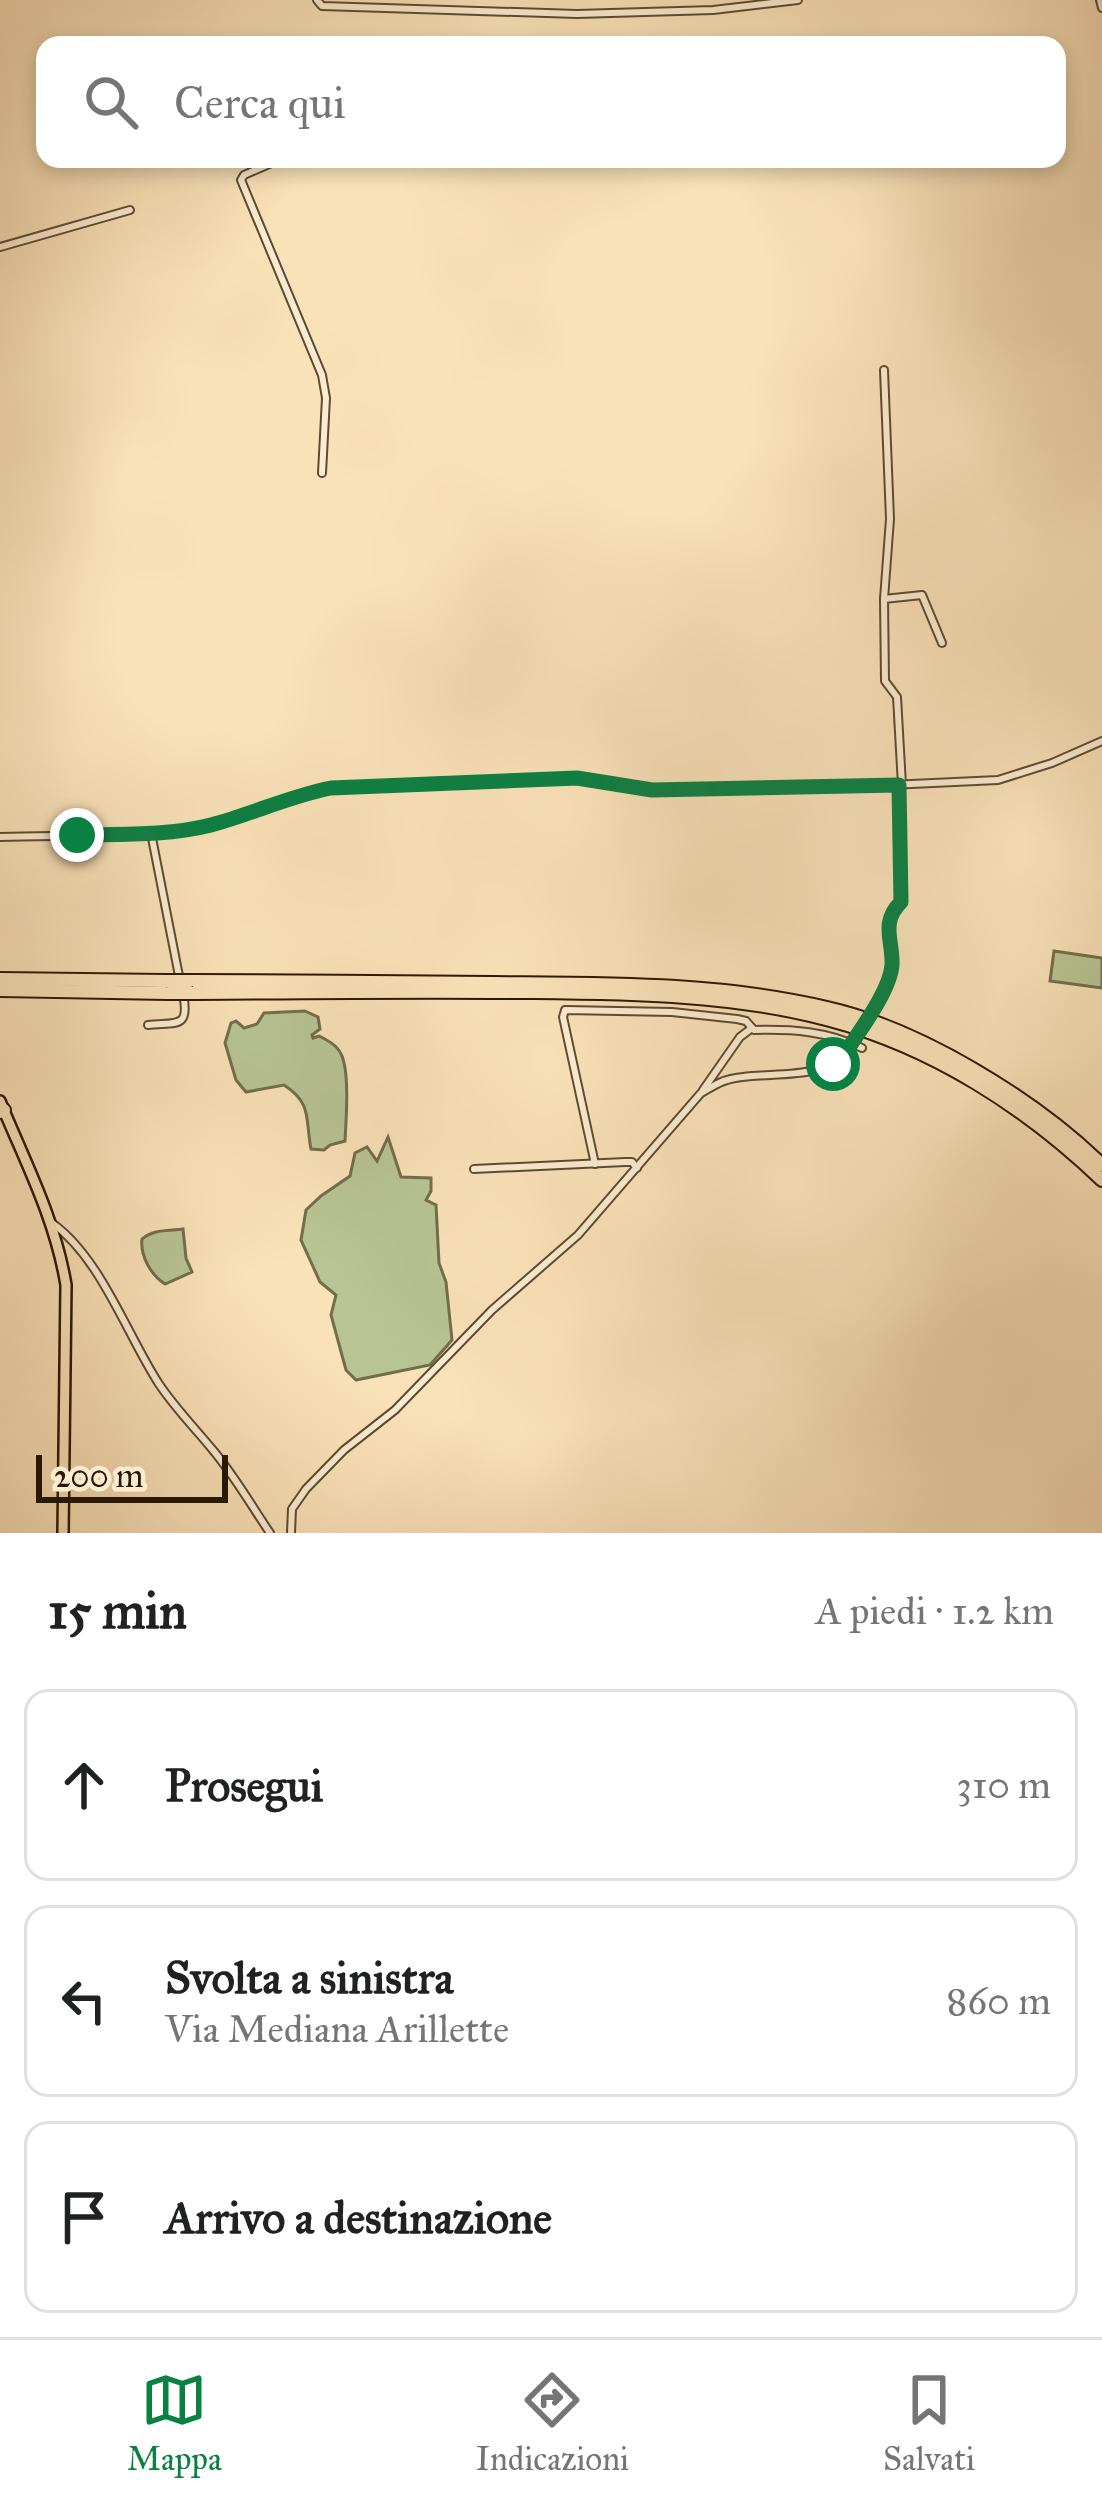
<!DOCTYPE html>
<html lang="it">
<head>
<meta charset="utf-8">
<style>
  :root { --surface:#fff; --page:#f2f2f2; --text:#202124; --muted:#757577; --line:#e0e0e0; --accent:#0b8043 }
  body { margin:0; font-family:"IM FELL Great Primer",serif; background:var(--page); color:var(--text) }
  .scale { position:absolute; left:36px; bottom:30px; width:192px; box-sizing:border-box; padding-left:12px; border:6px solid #2b1803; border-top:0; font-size:33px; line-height:42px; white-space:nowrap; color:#2b1803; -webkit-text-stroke:9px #fbecd1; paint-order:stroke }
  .stop { position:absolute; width:36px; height:36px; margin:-27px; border:9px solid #0b8043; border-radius:50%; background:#fff }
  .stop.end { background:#0b8043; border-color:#fff; box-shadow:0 3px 12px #0008 }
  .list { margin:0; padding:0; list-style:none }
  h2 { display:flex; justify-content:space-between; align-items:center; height:156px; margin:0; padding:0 48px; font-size:51px }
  h2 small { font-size:39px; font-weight:400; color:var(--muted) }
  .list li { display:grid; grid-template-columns:78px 1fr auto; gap:36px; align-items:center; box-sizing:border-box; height:192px; margin:0 24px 24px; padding:0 24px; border:3px solid var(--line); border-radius:24px }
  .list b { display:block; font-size:45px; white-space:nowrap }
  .list p { margin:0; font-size:39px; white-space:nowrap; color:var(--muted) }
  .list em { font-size:39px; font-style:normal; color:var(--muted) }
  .icon { flex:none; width:66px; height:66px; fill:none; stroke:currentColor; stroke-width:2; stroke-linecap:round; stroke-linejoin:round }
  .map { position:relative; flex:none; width:1102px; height:1533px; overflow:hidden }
  .search { position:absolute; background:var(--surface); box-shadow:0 6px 18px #0003; left:36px; right:36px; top:36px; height:132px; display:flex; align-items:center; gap:30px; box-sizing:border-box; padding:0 42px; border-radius:24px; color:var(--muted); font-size:45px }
  .sheet { height:804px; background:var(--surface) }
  nav { display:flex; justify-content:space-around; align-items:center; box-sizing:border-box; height:168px; border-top:3px solid var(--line); background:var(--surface); font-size:33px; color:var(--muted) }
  nav a { display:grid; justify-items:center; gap:6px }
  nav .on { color:var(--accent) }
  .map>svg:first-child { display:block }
  .green { fill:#b8c493; stroke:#726e4b; stroke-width:3 }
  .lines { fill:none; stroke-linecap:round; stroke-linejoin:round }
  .street-casing { stroke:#5e4a30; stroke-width:10 }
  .primary-casing { stroke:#2b1803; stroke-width:14 }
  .highway-casing { stroke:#2b1803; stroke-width:16 }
  .street { stroke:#fbecd1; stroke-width:6 }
  .primary { stroke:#f9e1b8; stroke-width:9 }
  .highway { stroke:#f9e1b8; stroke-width:12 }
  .street-bridge-casing { stroke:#5e4a30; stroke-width:10; stroke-linecap:butt }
  .highway-bridge-casing { stroke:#2b1803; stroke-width:16; stroke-linecap:butt }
  .street-bridge { stroke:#fbecd1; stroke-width:6 }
  .highway-bridge { stroke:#f9e1b8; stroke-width:12 }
  .route { stroke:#0b8043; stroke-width:15 }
</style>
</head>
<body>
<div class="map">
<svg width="1102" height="1533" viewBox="0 0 1102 1533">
  <rect width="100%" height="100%" fill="#f9e1b8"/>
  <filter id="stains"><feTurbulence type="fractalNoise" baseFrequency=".00167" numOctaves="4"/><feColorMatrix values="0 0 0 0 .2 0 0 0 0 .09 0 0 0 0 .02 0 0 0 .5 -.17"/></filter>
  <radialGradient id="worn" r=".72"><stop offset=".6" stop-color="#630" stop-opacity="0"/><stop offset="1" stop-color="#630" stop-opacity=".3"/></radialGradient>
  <!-- green -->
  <g class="green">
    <polygon points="1054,951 1102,958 1102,988 1050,981"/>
    <path d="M305 1011 318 1017 320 1029 312 1035 313 1038 319 1036C327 1040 337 1045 341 1054 350 1071 346 1121 345 1141L330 1145 324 1150 311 1149C305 1119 313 1104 284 1085L246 1092 236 1080 225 1043 231 1023 236 1021 244 1028 257 1024 264 1013Z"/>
    <polygon points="388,1137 401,1177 431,1178 431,1191 426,1200 436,1205 439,1263 446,1282 452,1340 430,1365 356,1380 346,1370 331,1315 336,1295 320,1282 301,1240 306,1210 321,1196 350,1176 355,1153 367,1147 377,1161"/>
    <path d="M183 1229 186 1258 192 1272 165 1284C151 1275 140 1256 142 1239 153 1229 169 1231 183 1229Z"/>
  </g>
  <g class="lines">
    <defs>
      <g id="street">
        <polyline points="317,0 322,6 577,14 713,10 798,0"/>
        <polyline points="1100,0 1102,8"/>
        <polyline points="281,159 244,175 241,180 322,375 326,398 322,473"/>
        <polyline points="0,247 130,210"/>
        <polyline points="884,599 890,519 884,370"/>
        <polyline points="902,785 897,697 885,681 884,599 922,595 942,643"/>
        <polyline points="151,833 180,981"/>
        <path d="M0 837C65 835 132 838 197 828 243 820 285 797 331 788L577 778 652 789 846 787 998 780 1052 763 1102 741"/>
        <path d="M882 992C887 983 892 973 892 962 893 935 879 926 901 902L899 785"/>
        <path d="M148 1025C177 1022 190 1029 183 994"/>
        <polyline points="703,1090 740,1037 752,1028"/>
        <path d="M595 1164 563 1017 565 1010 672 1012 737 1019 746 1021 754 1030C792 1029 827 1031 862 1048"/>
        <polyline points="474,1169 625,1162 632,1162 637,1168"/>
        <path d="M52 1223C101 1258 127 1335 159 1384 175 1408 194 1427 212 1449 234 1475 251 1505 270 1533"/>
        <path d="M291 1533 292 1509 306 1489 344 1450 395 1410 492 1310 578 1235 701 1093C709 1089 718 1082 727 1080 764 1069 825 1085 848 1048"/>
      </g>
      <path id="primary" d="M0 1101C25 1162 55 1218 66 1285L63 1533"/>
      <g id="highway">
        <polyline points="0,979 166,981"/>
        <path d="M190 981C290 981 391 982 491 983 603 984 717 982 827 1008 920 1029 1034 1099 1102 1165"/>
        <polyline points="0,990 168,993"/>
        <path d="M193 993C303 992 412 991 521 992 624 993 730 993 830 1020 932 1047 1026 1107 1102 1180"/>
        <polyline points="0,1112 4,1110"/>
      </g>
    </defs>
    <!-- street casing -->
    <use href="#street" class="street-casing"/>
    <!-- primary casing -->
    <use href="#primary" class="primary-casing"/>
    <!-- highway casing -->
    <use href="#highway" class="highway-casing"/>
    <!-- street -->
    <use href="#street" class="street"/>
    <!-- primary -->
    <use href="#primary" class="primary"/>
    <!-- highway -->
    <use href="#highway" class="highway"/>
    <defs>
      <polyline id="street-bridge" points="848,1048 882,992"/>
      <g id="highway-bridge">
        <polyline points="166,981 190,981"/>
        <polyline points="168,993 193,993"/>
      </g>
    </defs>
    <!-- street-bridge casing -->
    <use href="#street-bridge" class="street-bridge-casing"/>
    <!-- highway-bridge casing -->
    <use href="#highway-bridge" class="highway-bridge-casing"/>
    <!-- street-bridge -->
    <use href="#street-bridge" class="street-bridge"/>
    <!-- highway-bridge -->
    <use href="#highway-bridge" class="highway-bridge"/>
  </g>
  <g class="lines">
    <!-- route -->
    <path class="route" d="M77 835C121 834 168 836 211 825 252 814 290 796 331 788L577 778 652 790 899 785 901 902C880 923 893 940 892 965 890 992 857 1034 842 1058L833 1064"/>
  </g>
  <rect width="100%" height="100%" filter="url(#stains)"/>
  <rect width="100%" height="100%" fill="url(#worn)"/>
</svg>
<div class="scale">200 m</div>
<div class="stop" style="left:833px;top:1064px"></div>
<div class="stop end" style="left:77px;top:835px"></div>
<div class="search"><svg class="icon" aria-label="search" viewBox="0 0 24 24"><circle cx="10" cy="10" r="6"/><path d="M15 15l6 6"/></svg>Cerca qui</div>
</div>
<section class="sheet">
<h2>15 min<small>A piedi · 1.2 km</small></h2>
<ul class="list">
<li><svg class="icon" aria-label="ahead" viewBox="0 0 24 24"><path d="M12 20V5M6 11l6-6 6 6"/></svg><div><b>Prosegui</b></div><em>310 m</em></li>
<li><svg class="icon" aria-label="left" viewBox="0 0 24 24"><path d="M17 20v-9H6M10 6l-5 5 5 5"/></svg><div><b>Svolta a sinistra</b><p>Via Mediana Arillette</p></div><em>860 m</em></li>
<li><svg class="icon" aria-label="arrive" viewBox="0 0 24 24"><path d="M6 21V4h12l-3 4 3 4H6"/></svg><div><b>Arrivo a destinazione</b></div></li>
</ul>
</section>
<nav>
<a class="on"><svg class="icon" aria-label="map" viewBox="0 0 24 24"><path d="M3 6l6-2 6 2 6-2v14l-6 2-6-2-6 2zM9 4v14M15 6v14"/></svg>Mappa</a>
<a><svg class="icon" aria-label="directions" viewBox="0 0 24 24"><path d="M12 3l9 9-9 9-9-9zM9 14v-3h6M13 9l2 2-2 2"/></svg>Indicazioni</a>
<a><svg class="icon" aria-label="saved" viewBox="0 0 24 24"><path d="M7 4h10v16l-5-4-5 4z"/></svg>Salvati</a>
</nav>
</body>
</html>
